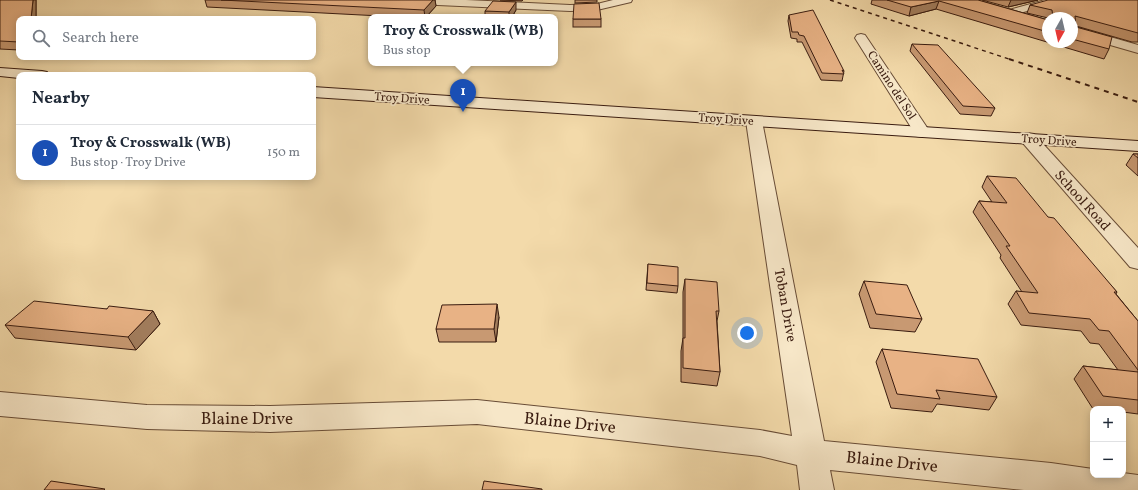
<!DOCTYPE html>
<html lang="en">
<head>
<meta charset="utf-8">
<style>
  :root { --surface:#fff; --page:#f6f6f7; --text:#1f2937; --muted:#747a83; --line:#e0e1e3; --accent:#8f2418 }
  body { margin:0; font-family:Vollkorn,serif; background:var(--page); color:var(--text) }
  .controls { position:absolute; right:12px; bottom:12px; display:grid; overflow:hidden; border-radius:8px; box-shadow:0 2px 10px #0003 }
  .controls button { width:36px; height:36px; display:grid; place-items:center; padding:0; border:0; border-bottom:1px solid var(--line); background:var(--surface); color:var(--text); font:20px sans-serif }
  .compass { position:absolute; left:1042px; top:12px; width:36px; height:36px; border-radius:50%; background:var(--surface); box-shadow:0 2px 10px #0003; rotate:188deg }
  .you { position:absolute; left:747px; top:333px; width:14px; height:14px; margin:-10px; border:3px solid #fff; border-radius:50%; background:#1a73e8; box-shadow:0 0 0 6px #1a73e833 }
  .badge { display:grid; place-items:center; width:26px; height:26px; border-radius:50%; background:var(--accent); color:#fff; font-size:13px; font-weight:700 }
  .pin { position:absolute; translate:-50% -33px; filter:drop-shadow(0 1px 2px #0008) }
  .pin::after { content:''; position:absolute; top:21px; width:14px; height:12px; background:inherit; clip-path:polygon(0 0,100% 0,50% 100%) }
  .popup { position:absolute; left:368px; top:14px; width:190px; height:52px; box-sizing:border-box; display:grid; place-content:center; border-radius:8px; background:var(--surface); filter:drop-shadow(0 1px 3px #0005); font-size:13px; white-space:nowrap; color:var(--muted) }
  .popup b { font-size:15px; color:var(--text) }
  .popup::after { content:''; position:absolute; left:50%; top:100%; margin-left:-8px; border:8px solid transparent; border-top-color:var(--surface) }
  .list { margin:0; padding:0; list-style:none }
  h2 { display:flex; justify-content:space-between; align-items:center; height:52px; margin:0; padding:0 16px; font-size:17px }
  h2 small { font-size:13px; font-weight:400; color:var(--muted) }
  .list li { display:grid; grid-template-columns:26px 1fr auto; gap:12px; align-items:center; box-sizing:border-box; height:56px; padding:0 16px; border-top:1px solid var(--line) }
  .list b { display:block; font-size:15px; white-space:nowrap }
  .list p { margin:0; font-size:13px; white-space:nowrap; color:var(--muted) }
  .list em { font-size:13px; font-style:normal; color:var(--muted) }
  .icon { flex:none; width:22px; height:22px; fill:none; stroke:currentColor; stroke-width:2; stroke-linecap:round; stroke-linejoin:round }
  .map { position:relative; flex:none; width:1138px; height:490px; overflow:hidden }
  .search { position:absolute; background:var(--surface); box-shadow:0 2px 10px #0003; left:16px; top:16px; width:300px; height:44px; display:flex; align-items:center; gap:10px; box-sizing:border-box; padding:0 14px; border-radius:8px; color:var(--muted); font-size:15px }
  .panel { position:absolute; background:var(--surface); box-shadow:0 2px 10px #0003; left:16px; top:72px; width:300px; height:108px; border-radius:8px }
  .map>svg:first-child { display:block }
  .lines { fill:none; stroke-linecap:round; stroke-linejoin:round }
  .street-casing { stroke:#684c36; stroke-width:2 }
  .secondary-casing { stroke:#3a1c10; stroke-width:2 }
  .street { fill:#f7e7c8; fill-rule:evenodd }
  .secondary { fill:#f7e7c8; fill-rule:evenodd }
  .rail-far1 { stroke:#3a1c10; stroke-width:1.5; stroke-dasharray:4 4; stroke-linecap:butt }
  .rail { stroke:#3a1c10; stroke-width:2; stroke-dasharray:5 5; stroke-linecap:butt }
  .wall { fill:#c89972; stroke:#3a1c10 }
  .shaded-wall { fill:#a27d5d; stroke:#3a1c10 }
  .building { fill:#e8b285; stroke:#3a1c10 }
  .labels { text-anchor:middle; stroke-width:3.5; stroke-linejoin:round; paint-order:stroke }
  .far-street-label { font-size:12px; fill:#3a1c10; stroke:#f7e7c8 }
  .street-label { font-size:14px; fill:#3a1c10; stroke:#f7e7c8 }
  .near-street-label { font-size:17px; fill:#3a1c10; stroke:#f7e7c8 }
</style>
</head>
<body>
<div class="map">
<svg width="1138" height="490" viewBox="0 0 1138 490">
  <rect width="100%" height="100%" fill="#f3daaa"/>
  <filter id="stains"><feTurbulence type="fractalNoise" baseFrequency=".005" numOctaves="4"/><feColorMatrix values="0 0 0 0 .2 0 0 0 0 .09 0 0 0 0 .02 0 0 0 .5 -.17"/></filter>
  <radialGradient id="worn" r=".72"><stop offset=".6" stop-color="#630" stop-opacity="0"/><stop offset="1" stop-color="#630" stop-opacity=".3"/></radialGradient>
  <g class="lines">
    <defs>
      <g id="street">
        <polygon points="388,0 466,0 570,5 597,4 613,0 632,0 631,2 597,10 570,11 393,3"/>
        <polygon points="1045,0 1062,0 1061,2 1009,16 1005,15 1003,13 1005,11"/>
        <polygon points="1072,26 1138,45 1138,53 1072,34"/>
        <polygon points="861,34 865,35 930,132 928,136 922,137 916,136 914,132 855,38 857,35"/>
        <polygon points="754,116 760,118 762,121 824,441 1051,463 1093,469 1093,475 1123,475 1123,473 1138,475 1138,490 1024,490 830,470 834,490 800,490 797,465 760,456 477,424 270,432 147,429 0,416 0,392 147,405 270,406 477,400 760,430 792,436 746,121 748,118"/>
        <polygon points="1028,133 1034,134 1138,248 1138,269 1130,267 1022,142 1019,138 1022,134"/>
      </g>
      <g id="secondary">
        <polygon points="0,68 42,71 47,72 49,75 19,75 19,78 0,76"/>
        <polygon points="313,87 1138,141 1138,151 313,97"/>
      </g>
    </defs>
    <!-- street casing -->
    <use href="#street" class="street-casing"/>
    <!-- secondary casing -->
    <use href="#secondary" class="secondary-casing"/>
    <!-- street -->
    <use href="#street" class="street"/>
    <!-- secondary -->
    <use href="#secondary" class="secondary"/>
    <!-- rail-far1 -->
    <polyline class="rail-far1" points="830,0 1012,60"/>
    <!-- rail -->
    <polyline class="rail" points="1009,59 1138,102"/>
  </g>
  <!-- wall -->
  <g class="wall">
    <polygon points="0,0 36,0 36,19 19,19 19,50 0,49"/>
    <polygon points="205,0 435,0 436,6 426,17 400,17 207,7"/>
    <polygon points="500,0 523,0 522,1"/>
    <polygon points="575,0 597,0 597,2 575,3"/>
    <polygon points="872,0 978,0 1048,20 1048,42 1072,42 1072,18 1048,18 1027,13 1030,5 1138,0 1138,42 1132,42 1076,26 1109,49 1104,59 936,9 909,16 871,4"/>
    <polygon points="982,0 1038,0 1008,7"/>
    <polygon points="516,10 512,17 485,17 485,11"/>
    <polygon points="789,15 844,71 842,81 821,80 802,42 797,42 797,39 791,38 788,21"/>
    <rect x="573" y="19" width="28" height="8"/>
    <polygon points="912,44 995,108 991,116 960,114 910,51"/>
    <polygon points="1133,154 1138,154 1138,176 1126,165"/>
    <polygon points="987,176 1048,217 1117,292 1116,294 1138,321 1138,414 1123,412 1123,409 1093,409 1074,379 1083,366 1118,370 1099,344 1090,343 1081,331 1021,325 1008,304 1016,291 1022,292 1000,258 1001,255 973,212 979,201 992,202 982,187"/>
    <polygon points="648,264 678,286 677,293 646,290"/>
    <polygon points="685,279 719,311 717,321 720,372 717,386 681,382 681,351 683,338 683,292"/>
    <polygon points="864,281 922,319 915,332 870,328 859,294"/>
    <polygon points="107,309 153,311 160,324 136,350 15,338 5,325"/>
    <polygon points="499,317 496,342 439,342 436,329"/>
    <polygon points="882,349 997,397 989,410 937,404 932,412 891,408 876,362"/>
  </g>
  <!-- shaded-wall -->
  <g class="shaded-wall">
    <polygon points="33,0 36,0 36,19 31,19"/>
    <polygon points="433,0 435,0 436,6 426,17 425,17 424,10"/>
    <polygon points="1011,0 1038,0 1008,7"/>
    <polygon points="939,1 936,9 909,16 911,7"/>
    <polygon points="516,2 516,10 512,17 509,17 509,12"/>
    <polygon points="497,304 499,317 496,342 494,329"/>
    <polygon points="153,311 160,324 136,350 128,337"/>
  </g>
  <!-- building -->
  <g class="building">
    <polygon points="0,0 33,0 31,19 19,19 19,42 0,41"/>
    <polygon points="221,0 433,0 424,10"/>
    <polygon points="887,0 978,0 1048,20 1048,32 939,1 911,7"/>
    <polygon points="1048,0 1138,0 1138,33 1075,16 1076,27 1112,37 1109,49 1072,39 1072,18 1053,18 1052,10 1030,5"/>
    <polygon points="493,1 516,2 509,12 485,11"/>
    <polygon points="599,3 601,19 573,19 574,4"/>
    <polygon points="813,10 844,71 842,70 844,74 822,73 804,36 799,35 798,32 792,32 789,15"/>
    <polygon points="912,44 938,45 995,108 963,106"/>
    <polygon points="1133,154 1138,154 1138,158"/>
    <polygon points="987,176 1016,178 1048,217 1054,218 1117,292 1114,292 1138,321 1138,370 1109,331 1099,330 1090,319 1029,313 1016,291 1038,293 1006,246 1010,246 979,201 1007,203"/>
    <polygon points="648,264 678,267 678,286 647,283"/>
    <polygon points="685,279 717,282 719,311 716,311 720,372 683,368 683,338 685,338"/>
    <polygon points="864,281 907,285 922,319 876,314"/>
    <polygon points="34,301 107,309 109,306 153,311 128,337 5,325"/>
    <polygon points="497,304 494,329 436,329 442,305"/>
    <polygon points="882,349 978,359 997,397 936,390 940,399 897,394"/>
    <polygon points="1083,366 1138,372 1138,400 1103,396"/>
    <polygon points="51,481 105,489 104,490 44,490"/>
    <polygon points="484,481 542,489 542,490 482,490"/>
  </g>
  <g class="labels">
    <!-- far-street labels -->
    <g class="far-street-label">
      <text transform="translate(892 85) rotate(57)" y="4">Camino del Sol</text>
      <text transform="translate(402 98) rotate(4)" y="4">Troy Drive</text>
      <text transform="translate(726 119) rotate(4)" y="4">Troy Drive</text>
      <text transform="translate(1049 140) rotate(4)" y="4">Troy Drive</text>
    </g>
    <!-- street labels -->
    <g class="street-label">
      <text transform="translate(1083 200) rotate(48)" y="5">School Road</text>
      <text transform="translate(786 305) rotate(80)" y="5">Toban Drive</text>
    </g>
    <!-- near-street labels -->
    <g class="near-street-label">
      <text x="247" y="424">Blaine Drive</text>
      <text transform="translate(570 422) rotate(6)" y="6">Blaine Drive</text>
      <text transform="translate(892 461) rotate(6)" y="6">Blaine Drive</text>
    </g>
  </g>
  <rect width="100%" height="100%" filter="url(#stains)"/>
  <rect width="100%" height="100%" fill="url(#worn)"/>
</svg>
<div class="controls">
<button>+</button>
<button>−</button>
</div>
<svg class="compass" viewBox="-18 -18 36 36"><path d="M0-13l5 13h-10z" fill="#e53935"/><path d="M0 13l5-13h-10z" fill="#747a83"/></svg>
<div class="you"></div>
<div class="pin badge" style="left:463px;top:112px;background:#1a4fb4">1</div>
<div class="popup"><b>Troy &amp; Crosswalk (WB)</b>Bus stop</div>
<div class="search"><svg class="icon" aria-label="search" viewBox="0 0 24 24"><circle cx="10" cy="10" r="6"/><path d="M15 15l6 6"/></svg>Search here</div>
<section class="panel">
<h2>Nearby<small></small></h2>
<ul class="list">
<li><span class="badge" style="background:#1a4fb4">1</span><div><b>Troy &amp; Crosswalk (WB)</b><p>Bus stop · Troy Drive</p></div><em>150 m</em></li>
</ul>
</section>
</div>
</body>
</html>
